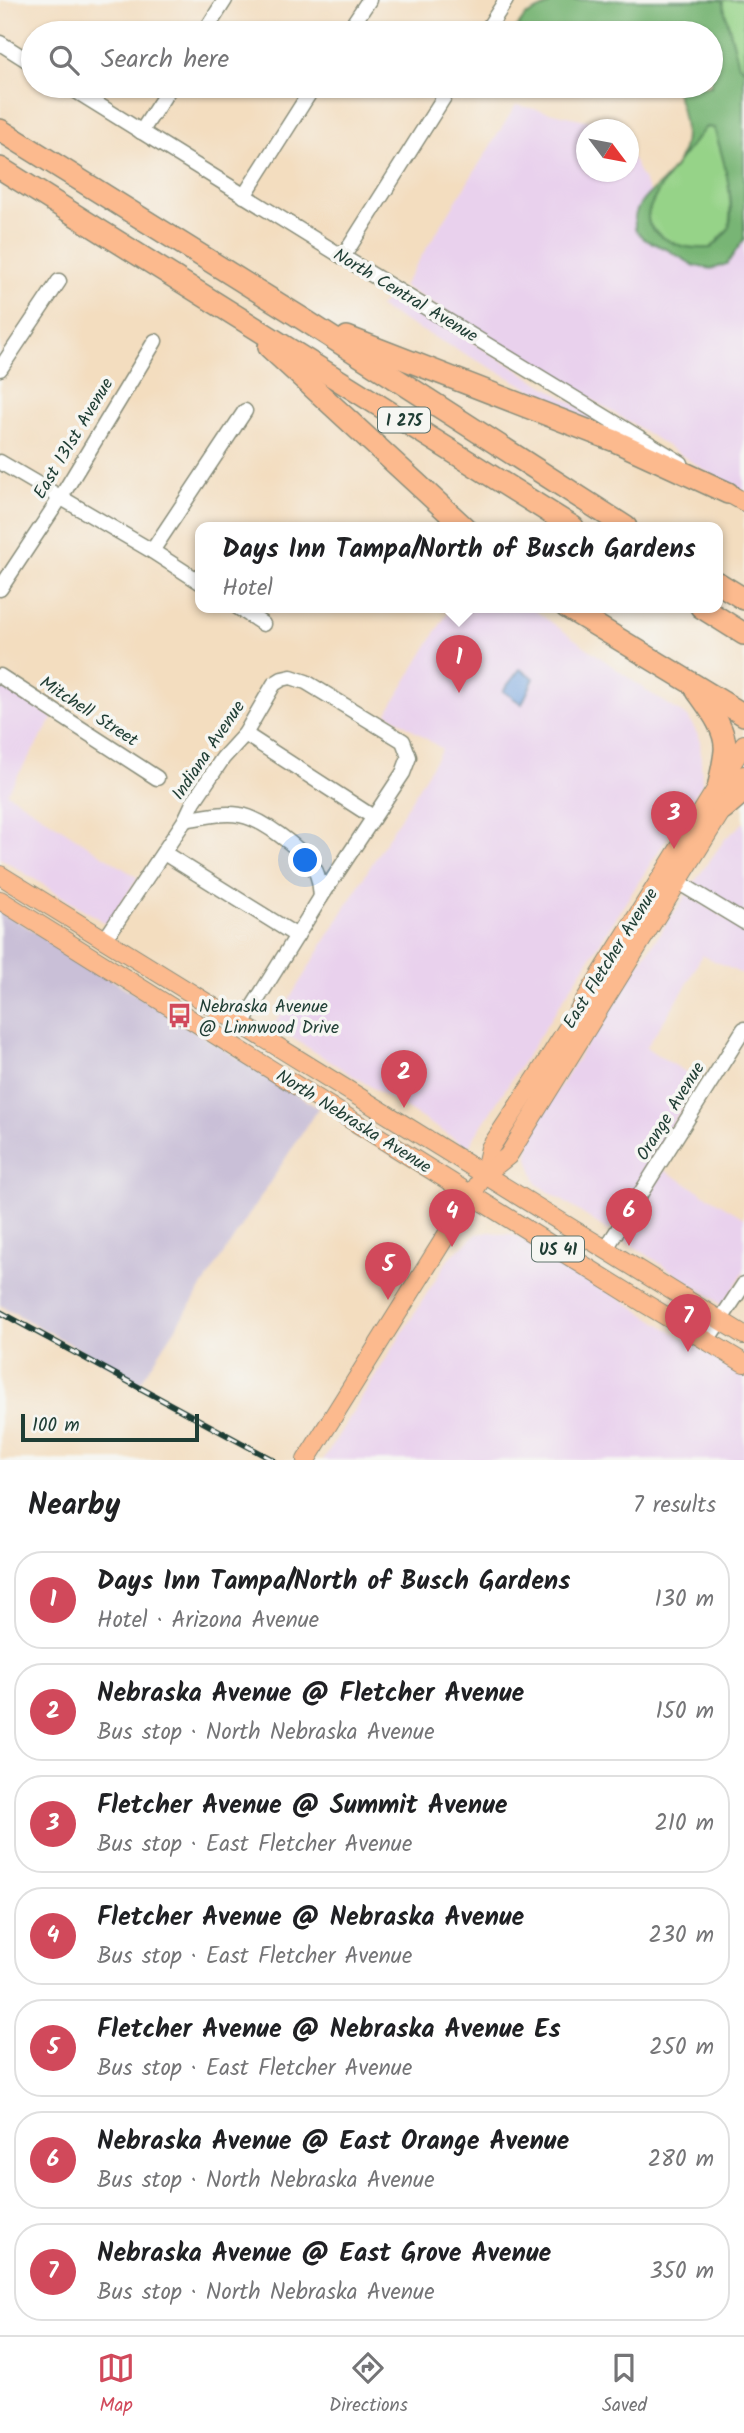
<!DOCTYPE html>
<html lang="en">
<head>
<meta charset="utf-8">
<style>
  :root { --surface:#fff; --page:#f6f6f6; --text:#202124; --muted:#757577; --line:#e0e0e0; --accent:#d1495b }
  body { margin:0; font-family:Kalam,sans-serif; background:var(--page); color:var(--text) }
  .compass { position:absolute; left:576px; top:119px; width:63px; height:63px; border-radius:50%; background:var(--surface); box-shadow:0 2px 5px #0004; rotate:122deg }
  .scale { position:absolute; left:21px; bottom:18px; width:178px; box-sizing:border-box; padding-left:7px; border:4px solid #1f3d34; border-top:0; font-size:19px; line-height:24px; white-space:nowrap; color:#1f3d34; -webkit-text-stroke:5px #f6f6f2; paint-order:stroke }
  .you { position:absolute; left:306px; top:861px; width:24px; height:24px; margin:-18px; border:5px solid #fff; border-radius:50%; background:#1a73e8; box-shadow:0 0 0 10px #1a73e833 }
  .badge { display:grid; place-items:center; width:46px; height:46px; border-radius:50%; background:var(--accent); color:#fff; font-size:23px; font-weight:700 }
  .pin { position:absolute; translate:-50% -58px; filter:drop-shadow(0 2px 4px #0008) }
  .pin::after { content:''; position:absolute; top:37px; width:24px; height:21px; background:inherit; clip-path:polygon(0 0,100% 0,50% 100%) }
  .popup { position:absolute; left:195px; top:522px; width:528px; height:91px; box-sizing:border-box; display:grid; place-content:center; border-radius:14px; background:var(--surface); filter:drop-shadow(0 2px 5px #0005); font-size:23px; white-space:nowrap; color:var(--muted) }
  .popup b { font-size:26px; color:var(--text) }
  .popup::after { content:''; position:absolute; left:50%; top:100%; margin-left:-14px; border:14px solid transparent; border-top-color:var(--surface) }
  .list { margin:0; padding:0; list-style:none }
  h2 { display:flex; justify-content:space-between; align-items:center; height:91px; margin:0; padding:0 28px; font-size:30px }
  h2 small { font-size:23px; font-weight:400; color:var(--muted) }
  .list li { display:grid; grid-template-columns:46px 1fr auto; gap:21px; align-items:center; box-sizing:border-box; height:98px; margin:0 14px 14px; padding:0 14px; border:2px solid var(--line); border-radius:28px }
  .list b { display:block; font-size:26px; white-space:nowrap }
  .list p { margin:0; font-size:23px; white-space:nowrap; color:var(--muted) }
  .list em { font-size:23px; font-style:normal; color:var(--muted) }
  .icon { flex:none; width:38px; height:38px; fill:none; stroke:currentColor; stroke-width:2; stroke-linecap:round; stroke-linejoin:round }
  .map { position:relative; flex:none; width:744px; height:1460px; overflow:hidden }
  .search { position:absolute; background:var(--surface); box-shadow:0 2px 5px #0004; left:21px; right:21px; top:21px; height:77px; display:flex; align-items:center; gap:18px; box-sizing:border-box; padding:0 24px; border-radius:38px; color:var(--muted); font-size:26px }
  .sheet { height:875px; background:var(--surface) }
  nav { display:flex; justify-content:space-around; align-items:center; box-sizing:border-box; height:98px; border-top:2px solid var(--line); background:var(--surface); font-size:19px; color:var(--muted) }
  nav a { display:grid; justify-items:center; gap:4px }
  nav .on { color:var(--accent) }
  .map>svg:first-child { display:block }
  .built { fill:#e9d1ed }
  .industrial { fill:#c9bfd7 }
  .green { fill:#96d388; stroke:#5a885e; stroke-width:2 }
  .forest { fill:#78b574; stroke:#4c7954; stroke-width:2; fill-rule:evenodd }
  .water { fill:#77a5e0; stroke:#4b718a; stroke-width:2 }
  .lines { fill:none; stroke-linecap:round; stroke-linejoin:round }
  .minor-casing { stroke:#898d7a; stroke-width:17 }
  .major-casing { stroke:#898d7a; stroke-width:20 }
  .highway-casing { stroke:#898d7a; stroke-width:24 }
  .minor { stroke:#fff; stroke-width:14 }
  .major { stroke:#fcba8e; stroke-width:18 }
  .highway { stroke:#fcba8e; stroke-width:21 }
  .rail-casing { stroke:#1f3d34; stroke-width:6 }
  .rail { stroke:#f6f6f2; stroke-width:3.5; stroke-dasharray:10; stroke-linecap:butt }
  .labels { text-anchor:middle; stroke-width:7; stroke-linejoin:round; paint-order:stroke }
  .shield { fill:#f6f6f2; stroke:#60746d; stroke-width:2 }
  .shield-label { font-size:16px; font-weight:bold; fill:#1f3d34 }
  .street-label { font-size:18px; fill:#1f3d34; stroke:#f6f6f2 }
  .poi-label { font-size:18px; fill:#1f3d34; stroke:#f6f6f2; text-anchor:start }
</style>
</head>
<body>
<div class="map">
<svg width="744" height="1460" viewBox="0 0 744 1460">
  <rect width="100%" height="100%" fill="#f6f6f2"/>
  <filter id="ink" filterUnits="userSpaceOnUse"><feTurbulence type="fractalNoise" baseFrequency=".0143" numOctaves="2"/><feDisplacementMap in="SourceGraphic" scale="14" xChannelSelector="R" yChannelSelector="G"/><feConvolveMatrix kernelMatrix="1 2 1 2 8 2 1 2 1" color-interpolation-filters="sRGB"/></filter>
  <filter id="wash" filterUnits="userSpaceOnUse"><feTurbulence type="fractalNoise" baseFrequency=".00686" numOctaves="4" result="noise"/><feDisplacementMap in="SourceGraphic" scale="28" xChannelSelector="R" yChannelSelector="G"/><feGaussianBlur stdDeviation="1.57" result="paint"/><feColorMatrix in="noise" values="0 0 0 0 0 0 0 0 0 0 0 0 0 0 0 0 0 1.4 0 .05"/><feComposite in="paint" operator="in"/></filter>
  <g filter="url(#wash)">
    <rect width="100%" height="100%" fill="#f3ddbf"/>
    <!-- built -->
    <g class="built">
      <polygon points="516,105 595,122 604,129 586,130 586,172 628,172 629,152 650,193 636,213 644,239 668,250 695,266 738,246 744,239 744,495 631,423 403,286"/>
      <polygon points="394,295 624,434 612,433 378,307"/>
      <polygon points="451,607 530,607 647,691 688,717 700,739 702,784 468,1147 273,1026 442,749 387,713"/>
      <polygon points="0,683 53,718 7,793 138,878 107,924 0,858"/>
      <polygon points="744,822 744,915 693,884 725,839"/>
      <polygon points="687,894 744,930 744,975 702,955 685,988 646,1048 699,1080 650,1160 652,1162 609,1231 537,1184 528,1158 530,1134 615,999"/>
      <polygon points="664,1170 744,1218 744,1272 722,1306 710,1296 621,1238"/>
      <polygon points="490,1232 515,1235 610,1292 731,1369 744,1371 744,1460 323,1460 449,1258 477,1234"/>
    </g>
    <!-- industrial -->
    <polygon class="industrial" points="0,910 318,1108 140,1383 0,1305"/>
    <!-- green -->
    <g class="green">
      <polygon points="722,0 744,0 744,69 739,66"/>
      <path d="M706 127 714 128C724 160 734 194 729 228L711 248C692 249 676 247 660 235 654 230 648 226 648 218 647 197 692 144 706 127Z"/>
    </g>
    <!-- forest -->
    <path class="forest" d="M545 0H722L739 65 744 69V239L727 264 712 269 695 266 668 250 644 239 635 229C635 225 634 217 636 213 641 196 661 186 671 172 693 145 685 115 674 86H711V33H513L525 16 549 5ZM706 127 714 128C722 153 737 202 729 227 726 235 718 242 711 248 694 249 679 248 664 238 657 234 648 228 648 218 647 198 692 144 706 127Z"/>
    <!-- water -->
    <polygon class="water" points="520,669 534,678 522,704 503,691"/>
  </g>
  <g filter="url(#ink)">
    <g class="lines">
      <defs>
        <g id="minor">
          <polyline points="204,33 225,0"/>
          <polyline points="347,33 369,0"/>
          <polyline points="485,33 506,0"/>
          <polyline points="0,43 33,64"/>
          <polyline points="68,86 343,257 681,463"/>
          <polyline points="141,132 171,86"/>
          <polyline points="244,196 314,86"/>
          <polyline points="343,257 451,86"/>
          <polyline points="0,369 59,281"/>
          <polyline points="0,462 152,551 200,582"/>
          <polyline points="152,551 245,411"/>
          <polyline points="0,589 61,497 155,341"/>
          <polyline points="237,607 263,624"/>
          <polyline points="0,676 157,778"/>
          <polyline points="245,734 373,817"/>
          <path d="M185 820C203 817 222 812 240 815 261 818 300 848 312 865 319 874 320 886 321 897"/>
          <polyline points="164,853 297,936"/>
          <polyline points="678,882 744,922"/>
          <polyline points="106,938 185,820 194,801 223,758 245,734 274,684 282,679 291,677 306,682 403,741 409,757 403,773 321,897 242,1024"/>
          <polyline points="605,1250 744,1029"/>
          <polyline points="706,1342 744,1284"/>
        </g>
        <g id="major">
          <polyline points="728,493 744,502"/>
          <polyline points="0,875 744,1335"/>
          <polyline points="0,900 644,1303 744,1363"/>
          <polyline points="484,1175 490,1148 539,1074 744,744"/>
          <polyline points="306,1460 484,1175 508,1156 744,775"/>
        </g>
        <g id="highway">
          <polyline points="0,130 306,321 626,527"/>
          <polyline points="0,168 573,527"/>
          <polyline points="347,337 615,441 728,493"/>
          <polyline points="269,347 464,527"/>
          <polyline points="718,583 744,599"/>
          <polyline points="566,607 744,715"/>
          <polyline points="701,607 744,634"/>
          <path d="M697 691C709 708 727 730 725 751 724 762 721 774 719 784"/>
          <polyline points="723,809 744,791"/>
        </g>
      </defs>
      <!-- minor casing -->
      <use href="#minor" class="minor-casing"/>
      <!-- major casing -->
      <use href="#major" class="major-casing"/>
      <!-- highway casing -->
      <use href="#highway" class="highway-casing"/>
      <!-- minor -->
      <use href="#minor" class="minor"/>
      <!-- major -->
      <use href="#major" class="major"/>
      <!-- highway -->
      <use href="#highway" class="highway"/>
      <defs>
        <polyline id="rail" points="0,1312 273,1460"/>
      </defs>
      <!-- rail casing -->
      <use href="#rail" class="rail-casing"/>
      <!-- rail -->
      <use href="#rail" class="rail"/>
    </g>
  </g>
  <!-- icons -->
  <defs>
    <symbol id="bus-bare" viewBox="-9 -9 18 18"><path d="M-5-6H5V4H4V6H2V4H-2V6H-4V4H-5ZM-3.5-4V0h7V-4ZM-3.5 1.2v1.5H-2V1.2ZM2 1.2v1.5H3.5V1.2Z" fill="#d1495b" stroke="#f6f6f2" stroke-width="2.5" paint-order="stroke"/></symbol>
  </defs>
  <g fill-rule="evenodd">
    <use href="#bus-bare" x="162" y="998" width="35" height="35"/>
  </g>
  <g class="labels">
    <!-- shield labels -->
    <g class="shield">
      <rect x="378" y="407.5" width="52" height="25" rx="5"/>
      <rect x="532" y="1236.5" width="52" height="25" rx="5"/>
    </g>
    <g class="shield-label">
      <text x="404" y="426">I 275</text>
      <text x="558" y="1255">US 41</text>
    </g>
    <!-- street labels -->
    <g class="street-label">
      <text transform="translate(406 295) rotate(31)" y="6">North Central Avenue</text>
      <text transform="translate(73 438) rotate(-59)" y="6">East 131st Avenue</text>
      <text transform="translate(89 711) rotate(33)" y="6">Mitchell Street</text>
      <text transform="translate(208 750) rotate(-56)" y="6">Indiana Avenue</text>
      <text transform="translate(610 958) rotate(-58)" y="6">East Fletcher Avenue</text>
      <text transform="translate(670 1111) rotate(-58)" y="6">Orange Avenue</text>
      <text transform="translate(354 1121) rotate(32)" y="6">North Nebraska Avenue</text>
    </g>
    <!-- poi labels -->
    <g class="poi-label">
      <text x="199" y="1012">Nebraska Avenue<tspan x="199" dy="21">@ Linnwood Drive</tspan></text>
    </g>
  </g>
</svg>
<svg class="compass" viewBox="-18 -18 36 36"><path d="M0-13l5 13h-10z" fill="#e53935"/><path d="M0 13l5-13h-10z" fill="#757577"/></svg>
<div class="scale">100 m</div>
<div class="you"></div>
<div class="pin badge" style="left:459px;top:693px">1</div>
<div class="popup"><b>Days Inn Tampa/North of Busch Gardens</b>Hotel</div>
<div class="pin badge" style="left:404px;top:1108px">2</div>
<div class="pin badge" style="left:674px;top:849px">3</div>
<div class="pin badge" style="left:452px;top:1247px">4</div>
<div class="pin badge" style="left:388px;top:1300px">5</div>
<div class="pin badge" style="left:629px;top:1246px">6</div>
<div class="pin badge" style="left:688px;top:1352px">7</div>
<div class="search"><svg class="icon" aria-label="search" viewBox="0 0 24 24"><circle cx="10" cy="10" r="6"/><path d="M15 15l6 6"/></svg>Search here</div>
</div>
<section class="sheet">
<h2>Nearby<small>7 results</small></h2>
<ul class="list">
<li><span class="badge">1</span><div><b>Days Inn Tampa/North of Busch Gardens</b><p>Hotel · Arizona Avenue</p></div><em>130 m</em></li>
<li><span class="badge">2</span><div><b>Nebraska Avenue @ Fletcher Avenue</b><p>Bus stop · North Nebraska Avenue</p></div><em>150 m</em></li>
<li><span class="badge">3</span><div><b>Fletcher Avenue @ Summit Avenue</b><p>Bus stop · East Fletcher Avenue</p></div><em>210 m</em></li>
<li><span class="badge">4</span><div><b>Fletcher Avenue @ Nebraska Avenue</b><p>Bus stop · East Fletcher Avenue</p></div><em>230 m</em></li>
<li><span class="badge">5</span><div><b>Fletcher Avenue @ Nebraska Avenue Es</b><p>Bus stop · East Fletcher Avenue</p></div><em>250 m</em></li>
<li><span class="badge">6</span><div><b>Nebraska Avenue @ East Orange Avenue</b><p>Bus stop · North Nebraska Avenue</p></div><em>280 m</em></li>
<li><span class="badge">7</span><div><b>Nebraska Avenue @ East Grove Avenue</b><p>Bus stop · North Nebraska Avenue</p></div><em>350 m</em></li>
</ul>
</section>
<nav>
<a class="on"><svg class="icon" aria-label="map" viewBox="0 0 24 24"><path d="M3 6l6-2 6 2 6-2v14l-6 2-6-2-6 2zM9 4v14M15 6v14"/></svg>Map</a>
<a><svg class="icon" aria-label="directions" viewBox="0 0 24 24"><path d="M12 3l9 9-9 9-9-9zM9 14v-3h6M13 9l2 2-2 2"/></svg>Directions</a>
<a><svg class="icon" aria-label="saved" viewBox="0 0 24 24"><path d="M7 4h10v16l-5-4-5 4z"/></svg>Saved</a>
</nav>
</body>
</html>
